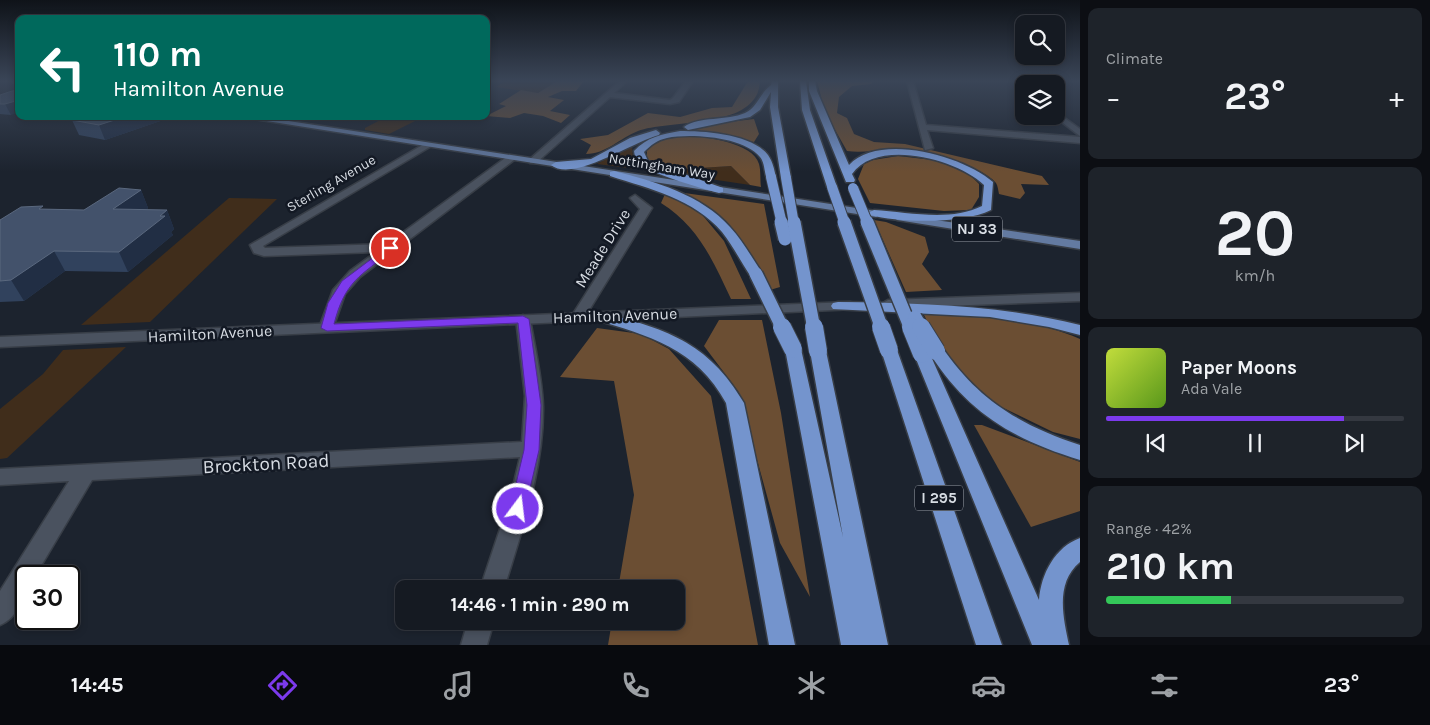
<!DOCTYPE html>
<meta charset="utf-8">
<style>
body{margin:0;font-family:Karla,sans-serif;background:#1e232a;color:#f1f3f6;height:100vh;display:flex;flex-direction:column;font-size:19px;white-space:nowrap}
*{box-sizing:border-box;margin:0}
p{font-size:16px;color:#9da1a5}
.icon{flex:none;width:28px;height:28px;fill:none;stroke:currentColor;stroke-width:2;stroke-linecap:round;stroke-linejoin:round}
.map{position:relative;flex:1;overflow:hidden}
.panel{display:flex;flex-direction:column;gap:8px;padding:8px;background:#0c0e13;width:350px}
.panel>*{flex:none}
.hud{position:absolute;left:15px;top:15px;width:475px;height:105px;border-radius:10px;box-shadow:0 2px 8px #0003,0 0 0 1px #343840;background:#00695c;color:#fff;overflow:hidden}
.tools{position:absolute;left:1015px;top:15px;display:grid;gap:10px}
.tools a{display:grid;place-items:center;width:50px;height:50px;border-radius:10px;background:#151a22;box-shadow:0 2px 8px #0003,0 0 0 1px #343840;font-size:25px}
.speed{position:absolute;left:15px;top:565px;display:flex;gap:10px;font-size:25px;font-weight:700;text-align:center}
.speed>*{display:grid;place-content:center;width:65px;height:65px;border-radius:50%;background:#151a22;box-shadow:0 2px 8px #0003,0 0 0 1px #343840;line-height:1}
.speed .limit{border:2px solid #111;border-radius:8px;background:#fff;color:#111}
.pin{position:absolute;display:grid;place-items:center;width:42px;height:42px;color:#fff;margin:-21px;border:2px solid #fff;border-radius:50%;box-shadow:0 1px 5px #0007}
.me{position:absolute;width:55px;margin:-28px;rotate:15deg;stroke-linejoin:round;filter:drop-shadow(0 0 4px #0008)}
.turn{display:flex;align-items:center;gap:18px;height:105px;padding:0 15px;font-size:22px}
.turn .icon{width:65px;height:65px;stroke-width:2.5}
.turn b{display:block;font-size:35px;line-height:42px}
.big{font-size:38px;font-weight:700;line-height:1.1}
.panel .tile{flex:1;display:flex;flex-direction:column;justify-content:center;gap:8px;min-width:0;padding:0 18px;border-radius:10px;background:#1e232a}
.panel .dial{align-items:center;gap:0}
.dial b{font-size:65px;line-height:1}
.song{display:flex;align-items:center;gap:15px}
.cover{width:60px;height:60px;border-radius:8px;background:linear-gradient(135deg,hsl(70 70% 55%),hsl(90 70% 35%))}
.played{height:5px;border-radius:2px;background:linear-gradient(90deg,#7c3aed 80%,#343840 80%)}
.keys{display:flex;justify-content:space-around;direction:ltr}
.heat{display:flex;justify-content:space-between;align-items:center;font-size:28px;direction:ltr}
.charge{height:8px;border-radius:4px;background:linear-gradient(90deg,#34c759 42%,#343840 0)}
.trip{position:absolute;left:395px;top:580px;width:290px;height:50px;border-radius:10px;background:#151a22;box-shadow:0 2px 8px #0003,0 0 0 1px #343840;font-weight:700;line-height:50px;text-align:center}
.menu{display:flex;height:80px;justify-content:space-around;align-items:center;background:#080a0e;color:#9da1a5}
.menu .icon{width:35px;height:35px}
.menu .current{color:#7c3aed}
.menu b{font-size:22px;color:#f1f3f6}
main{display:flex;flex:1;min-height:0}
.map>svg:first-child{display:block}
</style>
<main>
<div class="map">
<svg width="1080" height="645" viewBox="0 0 1080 645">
<rect width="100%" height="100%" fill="#1c232e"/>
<g fill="#402d1b">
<polygon points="506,81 557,81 538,93 496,87"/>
<polygon points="388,116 433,116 433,118 419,119 389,134 365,130 365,128"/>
<polygon points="632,143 633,160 652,171 597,164"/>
<polygon points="731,166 750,185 690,176 669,170"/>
<polygon points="229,198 277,199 150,322 81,325"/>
<polygon points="126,347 7,458 0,459 0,409 43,374 63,350"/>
</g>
<g fill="#6b4e33">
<polygon points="557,81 584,81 576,91 562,91 548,97 564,100 550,111 570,115 561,123 543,116 524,113 510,118 486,116 506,106 499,104 521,90 538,93"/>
<path d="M748,81H760C759,86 759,92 756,96C738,128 668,120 638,131C620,138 606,154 586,154L591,145L580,139L608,135L648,113L680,117L712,108L732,107Z"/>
<path d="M817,81L873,82L871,84L852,86L839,97L837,113L847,118L854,134L874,142L905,144L1042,176L1049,185L1021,184L1025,193L1020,199L999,194C998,190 998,186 996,183C980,163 914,151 890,150C875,150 862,153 847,151L825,112Z"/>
<polygon points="754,119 759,134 754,142 693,130 729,122"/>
<path d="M686,135C704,137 753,142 759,164C761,171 760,180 761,187L750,185L731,166L669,170L647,160V149L657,140Z"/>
<polygon points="898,156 933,160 963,168 979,184 979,197 971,210 944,211 870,203 858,179 864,164 873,160"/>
<polygon points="677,192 764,204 780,287 770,290 743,242 712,210"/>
<path d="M665,194L699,211L724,241L751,299H731C713,261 699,227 661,203Z"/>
<polygon points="874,220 886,222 925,237 929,252 922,264 942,290 906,292"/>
<path d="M922,311C974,317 1032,317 1080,339V439L1053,432L983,398L941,349Z"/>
<polygon points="719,320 762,320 781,413 810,597 780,543 738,391 704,346"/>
<polygon points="597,328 641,334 669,349 711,396 758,645 608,645 612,621 676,621 676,589 618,589 634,495 614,381 560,377"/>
<polygon points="974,425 982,425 1080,462 1080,511 1031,527"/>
</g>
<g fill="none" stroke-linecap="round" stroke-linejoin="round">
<defs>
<g id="minor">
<polygon points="620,81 627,81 614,93 670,100 673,98 686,81 693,81 679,102 670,104 610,97 536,163 530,163 530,159"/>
<polygon points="907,81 913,81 926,125 1080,137 1080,143 927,130 933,148 925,150"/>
<polygon points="1014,81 1021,81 1024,84 1024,89"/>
<polygon points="1056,112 1080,129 1080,136 1054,116 1056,116"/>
<polygon points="426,143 433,145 263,246 265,248 387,244 508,156 514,156 514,160 360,277 345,294 332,331 322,331 319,328 333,290 350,271 376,252 264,256 254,253 250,245"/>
<polygon points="635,195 652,208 583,320 573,320 571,317 640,209 630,198"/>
<path d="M523,315L530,319C535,348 542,377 543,406C544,469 522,529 504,589H480L510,499L520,457L92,480L35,576H26C26,594 18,618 0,625V591L69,481L0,485V469L522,442L525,396L516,319Z"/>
<polygon points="468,621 494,621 487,645 461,645"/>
</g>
<g id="secondary">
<polygon points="1080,293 1080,301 888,308 881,304 888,300"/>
<polygon points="850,302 855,303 857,306 855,309 0,347 0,337"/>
</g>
<g id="primary">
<polygon points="12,81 19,81 19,84 13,82"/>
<polygon points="235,116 256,116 876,211 882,214 876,217"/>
<polygon points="901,215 1080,241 1080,249 897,220 895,218"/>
</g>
<g id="motorway">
<path d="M772,81H778V107L791,178L786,181L781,178L770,107L771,92L760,110L750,117L688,130L684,127C699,116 727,121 745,113C757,108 760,93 771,85Z"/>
<polygon points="800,81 806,81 810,110 837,187 836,189 832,190 827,187 802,110"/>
<path d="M809,81H815L817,91L849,165C879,132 964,156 993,182L991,210C963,224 900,223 870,215L868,213L874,210C908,212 950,222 982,206L984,185C957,159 877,138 852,174L855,180L854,182H846L809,91Z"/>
<path d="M656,130L660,133L659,135C634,141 573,183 551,165L556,162L591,159L630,138Z"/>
<path d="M680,131C705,131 752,134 768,155C773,162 774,169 776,177L767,179C764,172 765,163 760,157C744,137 691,133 667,138C657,140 651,145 644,152L648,161L723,188V192L719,193C700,188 656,175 641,165C636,161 635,157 634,151C647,137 662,134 680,131Z"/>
<path d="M614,171C654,181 702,195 730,227C743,241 752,258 763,274L761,277H751C741,262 733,246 722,232C694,199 650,189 610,176V172Z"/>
<path d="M838,302C920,303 1000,305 1080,325V335L1049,327L990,317L833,309L831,306L833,303Z"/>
<path d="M598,312C664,328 708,341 744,403L795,645H769L726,403C696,348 649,336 593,319L591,316L593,313Z"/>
<polygon points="793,344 801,349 843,537 810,351 812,347 824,347 826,351 888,645 841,645 785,349"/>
<polygon points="889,345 897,350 1002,645 976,645 881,350"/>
<path d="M936,346L942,347C978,400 1020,425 1080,445V460C1014,440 968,413 930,354L1039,600C1041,574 1055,547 1080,538V562C1055,583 1063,617 1069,645H1032L914,354L916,350L928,351Z"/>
</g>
</defs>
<use href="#minor" stroke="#383e47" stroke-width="3"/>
<use href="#secondary" stroke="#383e47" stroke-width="3"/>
<use href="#primary" stroke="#383e47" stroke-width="3"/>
<use href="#motorway" stroke="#383e47" stroke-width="3"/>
<use href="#minor" fill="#4a525f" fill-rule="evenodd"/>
<use href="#secondary" fill="#4a525f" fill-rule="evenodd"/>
<use href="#primary" fill="#637aa1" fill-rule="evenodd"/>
<use href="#motorway" fill="#7494cd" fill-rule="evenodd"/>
<defs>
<g id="motorway-bridge-far2">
<polyline points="771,177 782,224"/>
<polyline points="786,178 794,224"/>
<polyline points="832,187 845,224"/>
<polyline points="853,188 868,224"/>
</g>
<g id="motorway-bridge-far1">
<polyline points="781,222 785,239"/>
<polyline points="794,222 814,329"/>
<polyline points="844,222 882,329"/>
<polyline points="867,222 911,329"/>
<polyline points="756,274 783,329"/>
<polyline points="915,317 922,329"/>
</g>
<g id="motorway-bridge">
<polyline points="782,327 793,349"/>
<polyline points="814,327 818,351"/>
<polyline points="881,327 889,350"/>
<polyline points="911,327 922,354"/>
<polyline points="921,327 936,351"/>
</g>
</defs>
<use href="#motorway-bridge-far2" stroke="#383e47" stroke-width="12" stroke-linecap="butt"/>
<use href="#motorway-bridge-far1" stroke="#383e47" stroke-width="16" stroke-linecap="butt"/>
<use href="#motorway-bridge" stroke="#383e47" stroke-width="20" stroke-linecap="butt"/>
<use href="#motorway-bridge-far2" stroke="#7494cd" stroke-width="10"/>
<use href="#motorway-bridge-far1" stroke="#7494cd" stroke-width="13"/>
<use href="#motorway-bridge" stroke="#7494cd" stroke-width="18"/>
</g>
<g fill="#31425d">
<polygon points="12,91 11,115 0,114 0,95"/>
<polygon points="172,117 105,140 79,135 72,120"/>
<polygon points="141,190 148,208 146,210 167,210 174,229 171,232 173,235 128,272 65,271 24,301 0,302 0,220 44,209 84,210"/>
</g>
<g fill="#212e44">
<polygon points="19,100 19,112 11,115 5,104"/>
<polygon points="127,116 172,116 172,117 105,140 99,125"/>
<polygon points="141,190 148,208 121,228 113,209"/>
<polygon points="167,210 174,229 171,232 173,235 128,272 119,252"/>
<polygon points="54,251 65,271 24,301 11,280"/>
</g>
<g fill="#43526b" stroke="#5a687e">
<polygon points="19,90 19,100 5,104 0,104 0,95 12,91"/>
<polygon points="85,116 127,116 99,125 72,120"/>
<polygon points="119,188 141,190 113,209 167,210 160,216 165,216 119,252 54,251 11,280 0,281 0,220 21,207 43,206 39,209 84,210"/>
</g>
<linearGradient id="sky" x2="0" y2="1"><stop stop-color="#0f1319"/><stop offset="0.47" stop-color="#3a4557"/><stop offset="1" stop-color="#3a4557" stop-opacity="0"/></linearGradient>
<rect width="1080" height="172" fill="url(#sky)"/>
<path fill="#7c3aed" stroke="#51269a" d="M390,245L393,246V250C360,276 345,281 334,324L523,316L529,319L541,405L539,450L524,514L518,516L512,514L510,509L524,450L527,405L518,323L327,331L321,328L328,303L342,281Z"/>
<g text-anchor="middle" stroke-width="5" stroke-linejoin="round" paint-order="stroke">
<g font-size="14" fill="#d7dce3" stroke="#131924">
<text transform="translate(662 166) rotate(9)" y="5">Nottingham Way</text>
<text transform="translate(331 183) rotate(-30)" y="5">Sterling Avenue</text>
</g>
<g fill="#131924" stroke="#9ca2aa" stroke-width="1">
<rect x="952" y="216.5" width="50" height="25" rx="4"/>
<rect x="915" y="485.5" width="48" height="25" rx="4"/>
</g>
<g font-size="15" font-weight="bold" fill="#d7dce3">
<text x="977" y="234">NJ 33</text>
<text x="939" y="503">I 295</text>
</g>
<g font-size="16" fill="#d7dce3" stroke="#131924">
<text transform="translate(602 248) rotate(-58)" y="6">Meade Drive</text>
<text transform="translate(615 315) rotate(-2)" y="6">Hamilton Avenue</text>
<text transform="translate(210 333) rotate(-3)" y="6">Hamilton Avenue</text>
</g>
<g font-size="19" fill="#d7dce3" stroke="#131924">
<text transform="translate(266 463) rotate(-3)" y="7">Brockton Road</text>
</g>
</g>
</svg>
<div class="tools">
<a><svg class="icon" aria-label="search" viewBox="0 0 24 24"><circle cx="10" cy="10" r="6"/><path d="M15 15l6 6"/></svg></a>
<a><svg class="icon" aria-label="layers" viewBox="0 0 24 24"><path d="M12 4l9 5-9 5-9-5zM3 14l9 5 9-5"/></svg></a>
</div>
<div class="speed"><div class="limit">30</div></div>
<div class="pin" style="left:390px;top:248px;background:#d93025"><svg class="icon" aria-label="arrive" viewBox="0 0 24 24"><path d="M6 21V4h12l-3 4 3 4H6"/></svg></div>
<svg class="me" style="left:518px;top:509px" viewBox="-20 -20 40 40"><circle r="17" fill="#7c3aed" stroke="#fff" stroke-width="3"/><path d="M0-11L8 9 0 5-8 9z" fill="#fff"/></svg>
<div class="trip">14:46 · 1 min · 290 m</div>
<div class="hud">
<div class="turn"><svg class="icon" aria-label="left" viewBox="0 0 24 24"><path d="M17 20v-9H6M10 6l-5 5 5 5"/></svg><div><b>110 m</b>Hamilton Avenue</div></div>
</div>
</div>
<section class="panel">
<div class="tile"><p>Climate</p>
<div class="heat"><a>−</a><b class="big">23°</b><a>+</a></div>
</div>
<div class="tile dial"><b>20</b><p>km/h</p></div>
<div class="tile">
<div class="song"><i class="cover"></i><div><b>Paper Moons</b><p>Ada Vale</p></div></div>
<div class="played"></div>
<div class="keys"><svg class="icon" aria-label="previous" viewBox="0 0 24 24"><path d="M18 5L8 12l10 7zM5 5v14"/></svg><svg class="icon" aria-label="pause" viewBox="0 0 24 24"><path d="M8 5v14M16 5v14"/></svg><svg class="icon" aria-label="next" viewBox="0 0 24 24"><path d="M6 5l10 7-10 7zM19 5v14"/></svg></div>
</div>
<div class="tile"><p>Range · 42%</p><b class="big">210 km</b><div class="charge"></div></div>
</section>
</main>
<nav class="menu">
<b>14:45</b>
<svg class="icon current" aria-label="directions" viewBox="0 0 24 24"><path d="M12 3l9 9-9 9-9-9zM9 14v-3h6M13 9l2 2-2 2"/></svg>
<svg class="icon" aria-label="music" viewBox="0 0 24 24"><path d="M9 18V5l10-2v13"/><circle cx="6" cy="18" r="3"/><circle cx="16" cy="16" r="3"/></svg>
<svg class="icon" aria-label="phone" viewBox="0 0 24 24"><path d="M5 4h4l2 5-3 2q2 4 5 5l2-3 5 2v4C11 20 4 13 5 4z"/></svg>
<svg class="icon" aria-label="climate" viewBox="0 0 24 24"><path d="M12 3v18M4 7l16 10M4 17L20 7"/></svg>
<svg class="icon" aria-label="car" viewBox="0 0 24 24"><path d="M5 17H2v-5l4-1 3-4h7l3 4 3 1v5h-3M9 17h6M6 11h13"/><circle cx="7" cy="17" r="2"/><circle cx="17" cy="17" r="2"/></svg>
<svg class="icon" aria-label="filters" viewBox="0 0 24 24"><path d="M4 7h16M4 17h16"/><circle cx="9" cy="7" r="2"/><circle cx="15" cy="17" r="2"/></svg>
<b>23°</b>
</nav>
